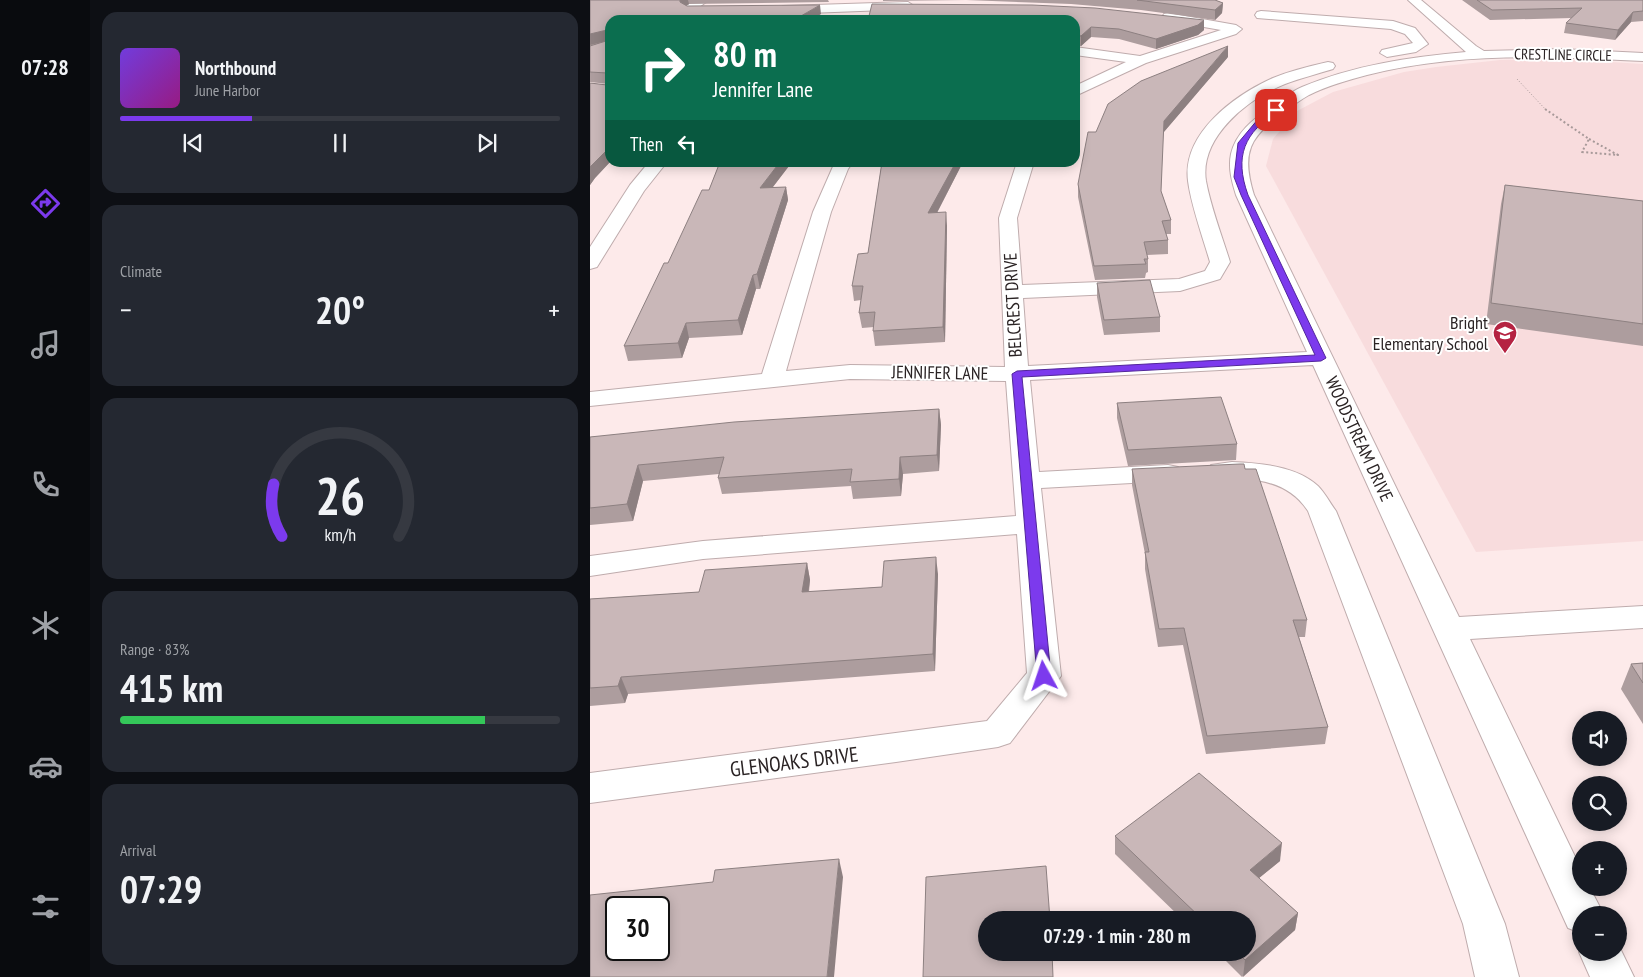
<!DOCTYPE html>
<meta charset="utf-8">
<style>
body{margin:0;font-family:"PT Sans Narrow",sans-serif;background:#242831;color:#f1f3f6;height:100vh;display:flex;flex-direction:column;font-size:19px;white-space:nowrap}
*{box-sizing:border-box;margin:0}
p{font-size:16px;color:#9ea1a6}
.icon{flex:none;width:28px;height:28px;fill:none;stroke:currentColor;stroke-width:2;stroke-linecap:round;stroke-linejoin:round}
.map{position:relative;flex:1;overflow:hidden}
.drawer{display:flex;flex-direction:column;gap:12px;padding:12px;background:#0d0f14;width:500px}
.drawer>*{flex:none}
.top-card{position:absolute;left:15px;top:15px;width:475px;height:152px;border-radius:15px;box-shadow:0 2px 12px #0003;background:#0b6e4f;color:#fff;overflow:hidden}
.fabs{position:absolute;left:982px;top:711px;display:grid;gap:10px}
.fabs a{display:grid;place-items:center;width:55px;height:55px;border-radius:50%;background:#171b24;box-shadow:0 2px 12px #0003;font-size:25px}
.speed{position:absolute;left:15px;top:896px;display:flex;gap:10px;font-size:25px;font-weight:700;text-align:center}
.speed>*{display:grid;place-content:center;width:65px;height:65px;border-radius:50%;background:#171b24;box-shadow:0 2px 12px #0003;line-height:1}
.speed .limit{border:2px solid #111;border-radius:8px;background:#fff;color:#111}
.pin{position:absolute;display:grid;place-items:center;width:42px;height:42px;color:#fff;margin:-21px;border-radius:10px;box-shadow:0 2px 8px #0006}
.me{position:absolute;width:55px;margin:-28px;rotate:355deg;stroke-linejoin:round;filter:drop-shadow(0 0 4px #0008)}
.turn{display:flex;align-items:center;gap:18px;height:105px;padding:0 25px;font-size:22px}
.turn .icon{width:65px;height:65px;stroke-width:2.5}
.turn b{display:block;font-size:35px;line-height:42px}
.then{display:flex;align-items:center;height:48px;padding:0 25px;background:#0003;gap:10px;font-size:19px}
.big{font-size:38px;font-weight:600;line-height:1.1}
.drawer .widget{flex:1;display:flex;flex-direction:column;justify-content:center;gap:8px;min-width:0;padding:0 18px;border-radius:15px;background:#242831}
.drawer .dial{align-items:center;gap:0}
.dial svg{height:130px;overflow:visible;fill:none;stroke:#363941;stroke-width:7;stroke-linecap:round;text-anchor:middle}
.dial text{fill:#f1f3f6;stroke:none}
.song{display:flex;align-items:center;gap:15px}
.cover{width:60px;height:60px;border-radius:8px;background:linear-gradient(135deg,hsl(260 70% 55%),hsl(310 70% 35%))}
.played{height:5px;border-radius:2px;background:linear-gradient(90deg,#7c3aed 30%,#363941 30%)}
.keys{display:flex;justify-content:space-around;direction:ltr}
.heat{display:flex;justify-content:space-between;align-items:center;font-size:28px;direction:ltr}
.charge{height:8px;border-radius:4px;background:linear-gradient(90deg,#34c759 83%,#363941 0)}
.trip{position:absolute;left:388px;top:911px;width:278px;height:50px;border-radius:25px;background:#171b24;box-shadow:0 2px 12px #0003;font-weight:600;line-height:50px;text-align:center}
main{display:flex;flex:1;min-height:0}
.menu{display:flex;flex-direction:column;width:90px;justify-content:space-around;align-items:center;background:#090b0e;color:#9ea1a6}
.menu .icon{width:35px;height:35px}
.menu .active{color:#7c3aed}
.menu b{font-size:22px;color:#f1f3f6}
.map>svg:first-child{display:block}
</style>
<main>
<nav class="menu">
<b>07:28</b>
<svg class="icon active" aria-label="directions" viewBox="0 0 24 24"><path d="M12 3l9 9-9 9-9-9zM9 14v-3h6M13 9l2 2-2 2"/></svg>
<svg class="icon" aria-label="music" viewBox="0 0 24 24"><path d="M9 18V5l10-2v13"/><circle cx="6" cy="18" r="3"/><circle cx="16" cy="16" r="3"/></svg>
<svg class="icon" aria-label="phone" viewBox="0 0 24 24"><path d="M5 4h4l2 5-3 2q2 4 5 5l2-3 5 2v4C11 20 4 13 5 4z"/></svg>
<svg class="icon" aria-label="climate" viewBox="0 0 24 24"><path d="M12 3v18M4 7l16 10M4 17L20 7"/></svg>
<svg class="icon" aria-label="car" viewBox="0 0 24 24"><path d="M5 17H2v-5l4-1 3-4h7l3 4 3 1v5h-3M9 17h6M6 11h13"/><circle cx="7" cy="17" r="2"/><circle cx="17" cy="17" r="2"/></svg>
<svg class="icon" aria-label="filters" viewBox="0 0 24 24"><path d="M4 7h16M4 17h16"/><circle cx="9" cy="7" r="2"/><circle cx="15" cy="17" r="2"/></svg>
</nav>
<section class="drawer">
<div class="widget">
<div class="song"><i class="cover"></i><div><b>Northbound</b><p>June Harbor</p></div></div>
<div class="played"></div>
<div class="keys"><svg class="icon" aria-label="previous" viewBox="0 0 24 24"><path d="M18 5L8 12l10 7zM5 5v14"/></svg><svg class="icon" aria-label="pause" viewBox="0 0 24 24"><path d="M8 5v14M16 5v14"/></svg><svg class="icon" aria-label="next" viewBox="0 0 24 24"><path d="M6 5l10 7-10 7zM19 5v14"/></svg></div>
</div>
<div class="widget"><p>Climate</p>
<div class="heat"><a>−</a><b class="big">20°</b><a>+</a></div>
</div>
<div class="widget dial"><svg viewBox="0 0 100 80">
<path d="M14 69A42 42 0 1 1 86 69"/>
<path d="M14 69A42 42 0 0 1 9 37" stroke="#7c3aed"/>
<text x="50" y="56" font-size="32" font-weight="700">26</text>
<text x="50" y="72" font-size="11">km/h</text>
</svg></div>
<div class="widget"><p>Range · 83%</p><b class="big">415 km</b><div class="charge"></div></div>
<div class="widget"><p>Arrival</p><b class="big">07:29</b></div>
</section>
<div class="map">
<svg width="1053" height="977" viewBox="0 0 1053 977">
<rect width="100%" height="100%" fill="#fdeaea"/>
<polygon fill="#f8dcdd" points="971,59 1053,64 1053,541 886,552 676,166 683,139 707,111 743,92 814,72 846,67 910,60"/>
<g fill="none" stroke-linecap="round" stroke-linejoin="round">
<defs>
<g id="minor">
<polygon points="105,0 119,0 91,20 76,20"/>
<path d="M818,0H831L886,46L894,51L971,49L1053,53V61C961,56 866,52 777,75C758,80 737,86 719,95C710,100 702,106 694,112C659,137 651,153 664,195L869,617L1053,606V628L880,639L991,869V888H1000L1014,915H991V933L978,928L723,365L440,380L449,472L578,465L588,467L592,473L588,479L578,481L451,488L471,676L420,743L408,747L306,762L0,803V773L397,721L437,673L427,534L113,559L0,576V556L113,541L426,516L416,381L260,379L0,406V392L172,374L223,212L245,162H263L258,169L241,212L196,371L260,365L415,367L409,218L427,162H444L427,218L432,285L589,279L615,271L620,262C613,238 601,205 598,181C592,133 645,95 683,78C700,71 720,66 738,62L743,63L745,66L743,69C727,74 711,78 695,84C659,98 609,137 616,181C621,208 632,236 640,262L630,279L590,291L433,298L438,366L717,352L646,195C642,182 638,168 641,154C646,133 663,119 680,108C690,101 700,92 712,87C764,65 820,57 876,52Z"/>
<polygon points="318,2 324,6 322,9 193,14 187,10 193,6"/>
<polygon points="671,11 803,21 825,28 838,44 826,52 797,57 790,53 792,50 823,43 815,34 801,29 667,18 665,15 667,12"/>
<polygon points="578,13 646,25 652,29 646,34 556,63 485,96 485,86 536,62 485,55 485,47 550,56 631,30 574,20 572,17 574,14"/>
<polygon points="59,162 77,162 54,191 7,267 0,269 0,247 40,185"/>
<path d="M642,462C669,463 707,466 728,486C735,493 740,503 746,511L915,924L929,977H885L873,924L718,511C703,488 680,480 653,479C642,478 632,479 621,477L618,471L621,465Z"/>
<polygon points="1029,946 1044,977 1000,977 989,952 991,947 991,952 1029,952"/>
</g>
</defs>
<use href="#minor" stroke="#bfacad" stroke-width="2"/>
<polyline stroke="#a79999" stroke-width="1" stroke-dasharray="1 2" stroke-linecap="butt" points="927,79 957,111"/>
<g stroke="#a79999" stroke-width="2" stroke-dasharray="2 2.5" stroke-linecap="butt">
<polyline points="955,109 999,139"/>
<polygon points="999,139 1028,155 992,152"/>
</g>
<use href="#minor" fill="#fff" fill-rule="evenodd"/>
</g>
<g fill="#ad9d9e">
<polygon points="0,0 238,0 239,2 99,4 96,6 231,14 20,20 20,162 5,178 0,185 0,83 17,85 18,84 0,82"/>
<polygon points="293,0 625,0 633,3 632,13 625,20 551,10 481,4 376,0 293,1"/>
<polygon points="872,0 1053,0 1053,21 1041,22 1025,40 974,33 976,23 982,18 900,20"/>
<polygon points="485,20 614,30 608,35 566,49 529,39 501,37 491,46 485,46"/>
<polygon points="638,57 573,133 571,191 581,220 581,234 576,234 578,240 578,254 557,255 558,259 558,272 556,273 555,278 505,280 488,197 488,184 506,132"/>
<polygon points="130,162 202,162 183,187 196,187 198,200 170,289 166,289 152,335 99,338 92,358 38,361 34,346 78,263 119,190"/>
<polygon points="292,162 373,162 347,213 357,226 355,342 285,346 283,331 284,327 272,328 269,313 271,300 264,301 262,286 278,253"/>
<polygon points="915,185 1053,201 1053,346 896,324 911,204"/>
<polygon points="507,283 570,317 570,332 514,335 507,297"/>
<polygon points="527,403 647,444 646,460 538,466 527,418"/>
<polygon points="349,409 351,425 349,471 313,474 311,496 263,499 261,486 132,494 128,478 129,474 53,481 43,521 0,525 0,437"/>
<polygon points="542,469 717,620 715,637 709,637 738,727 735,744 616,754 593,645 568,647 555,569 555,554 542,485"/>
<polygon points="217,563 220,580 219,592 292,587 348,574 345,671 38,694 35,703 0,706 0,599 109,592"/>
<polygon points="1053,663 1053,724 1031,689 1041,664"/>
<polygon points="525,836 690,861 669,878 708,913 705,930 652,977 627,952 656,952 656,920 593,920 525,854"/>
</g>
<g fill="#8d8081">
<polygon points="90,0 98,0 99,4 92,8 92,12"/>
<polygon points="633,3 632,13 625,20 625,10"/>
<polygon points="230,5 231,14 222,20 204,20"/>
<polygon points="1043,12 1041,22 1025,40 1028,30"/>
<polygon points="614,20 614,30 608,35 566,49 566,39"/>
<polygon points="501,27 501,37 491,46 491,36"/>
<polygon points="17,30 20,40 0,45 0,34"/>
<polygon points="638,46 638,57 573,133 574,121"/>
<polygon points="20,147 20,162 5,178 0,185 0,167"/>
<polygon points="190,162 202,162 172,201 170,188"/>
<polygon points="366,162 373,162 340,226 338,213"/>
<polygon points="196,187 198,200 170,289 167,274"/>
<polygon points="356,212 357,226 355,342 353,327"/>
<polygon points="163,275 166,289 152,335 148,320"/>
<polygon points="96,323 99,338 92,358 88,343"/>
<polygon points="349,409 351,425 349,471 347,455"/>
<polygon points="310,457 313,474 311,496 309,479"/>
<polygon points="48,465 53,481 43,521 37,504"/>
<polygon points="346,557 348,574 345,671 343,654"/>
<polygon points="217,563 220,580 216,609 212,592"/>
<polygon points="31,677 38,694 35,703 28,686"/>
<polygon points="692,843 690,861 658,887 660,870"/>
<polygon points="249,859 253,877 244,977 237,977"/>
<polygon points="708,913 705,930 653,977 655,960"/>
</g>
<g fill="#c9b7b8" stroke="#8d8081" fill-rule="evenodd">
<polygon points="0,0 90,0 90,2 97,6 230,5 204,20 20,20 20,147 0,167 0,83 17,85 19,83 19,75 17,73 0,72 0,46 19,40 19,32 17,30 0,34"/>
<polygon points="547,0 625,0 633,3 625,10"/>
<polygon points="887,0 1053,0 1053,11 1043,12 1028,30 976,23 992,8 902,10"/>
<polygon points="282,4 442,5 505,8 614,20 608,25 566,39 529,29 501,27 491,36 485,35 485,20 278,20"/>
<polygon points="638,46 574,121 571,191 581,220 572,221 578,240 554,242 558,259 554,259 556,264 504,266 488,184 498,132 506,132 518,104 551,81"/>
<polygon points="130,162 190,162 170,188 196,187 167,274 163,275 148,320 96,323 88,343 34,346 74,263 78,263 112,190 119,190"/>
<polygon points="292,162 366,162 338,213 356,212 353,327 283,331 285,312 269,313 273,286 262,286 268,254 278,253"/>
<polygon points="915,185 1053,201 1053,324 901,303"/>
<polygon points="560,280 570,317 514,320 507,283"/>
<polygon points="631,397 647,444 538,450 527,403"/>
<polygon points="349,409 347,455 310,457 309,479 260,482 262,469 128,478 134,457 48,465 37,504 0,508 0,437 144,422"/>
<polygon points="650,464 654,464 655,469 666,469 717,620 703,620 738,727 617,736 594,628 569,629 555,552 559,552 542,469"/>
<polygon points="346,557 343,654 31,677 28,686 0,688 0,599 109,592 115,570 217,563 212,592 292,587 294,561"/>
<polygon points="1053,663 1053,683 1041,664"/>
<polygon points="609,773 692,843 660,870 708,913 655,960 647,952 656,952 656,920 613,920 525,836"/>
<path d="M249,859L237,977H0V895L123,882L125,870ZM26,908H69V950H26Z"/>
<polygon points="456,866 460,920 396,920 396,952 462,952 463,977 333,977 336,877"/>
</g>
<path fill="#7c3aed" stroke="#51269a" d="M686,108L688,109V111C654,133 644,156 658,195L736,358L731,361L432,377L461,676L459,680H449L447,676L422,374L427,371L725,355L651,195L644,177L648,143L669,118Z"/>
<defs>
<symbol id="school-pin" viewBox="-11 -11 22 30"><path d="M0 17L-7.5 6A9.5 9.5 0 1 1 7.5 6Z" fill="#b52342" stroke="#fff"/><path d="M0-5L7-2L0 1L-7-2ZM-4 1L0 2.5L4 1V4Q0 6-4 4Z" fill="#fff"/></symbol>
</defs>
<g fill-rule="evenodd">
<use href="#school-pin" x="901" y="319" width="28" height="38"/>
</g>
<g text-anchor="middle" stroke-width="4" stroke-linejoin="round" paint-order="stroke">
<g font-size="15" fill="#2a2324" stroke="#fff">
<text transform="translate(973 55) rotate(1)" y="5">CRESTLINE CIRCLE</text>
</g>
<g font-size="18" fill="#2a2324" stroke="#fff">
<text transform="translate(423 305) rotate(-93)" y="6">BELCREST DRIVE</text>
<text transform="translate(350 373) rotate(1)" y="6">JENNIFER LANE</text>
<text transform="translate(769 439) rotate(65)" y="6">WOODSTREAM DRIVE</text>
</g>
<g font-size="18" fill="#2a2324" stroke="#fff" text-anchor="end">
<text x="898" y="329">Bright<tspan x="898" dy="21">Elementary School</tspan></text>
</g>
<g font-size="21" fill="#2a2324" stroke="#fff">
<text transform="translate(204 762) rotate(-7)" y="7">GLENOAKS DRIVE</text>
</g>
</g>
</svg>
<div class="fabs">
<a><svg class="icon" aria-label="sound" viewBox="0 0 24 24"><path d="M4 9h4l5-4v14l-5-4H4zM17 9q2 3 0 6"/></svg></a>
<a><svg class="icon" aria-label="search" viewBox="0 0 24 24"><circle cx="10" cy="10" r="6"/><path d="M15 15l6 6"/></svg></a>
<a>+</a>
<a>−</a>
</div>
<div class="speed"><div class="limit">30</div></div>
<div class="pin" style="left:686px;top:110px;background:#d93025"><svg class="icon" aria-label="arrive" viewBox="0 0 24 24"><path d="M6 21V4h12l-3 4 3 4H6"/></svg></div>
<svg class="me" style="left:454px;top:676px" viewBox="-20 -20 40 40"><path d="M0-17L14 15 0 8-14 15z" fill="#7c3aed" stroke="#fff" stroke-width="4"/></svg>
<div class="trip">07:29 · 1 min · 280 m</div>
<div class="top-card">
<div class="turn"><svg class="icon" aria-label="right" viewBox="0 0 24 24"><path d="M7 20v-9h11M14 6l5 5-5 5"/></svg><div><b>80 m</b>Jennifer Lane</div></div>
<div class="then">Then<svg class="icon" aria-label="left" viewBox="0 0 24 24"><path d="M17 20v-9H6M10 6l-5 5 5 5"/></svg></div>
</div>
</div>
</main>
